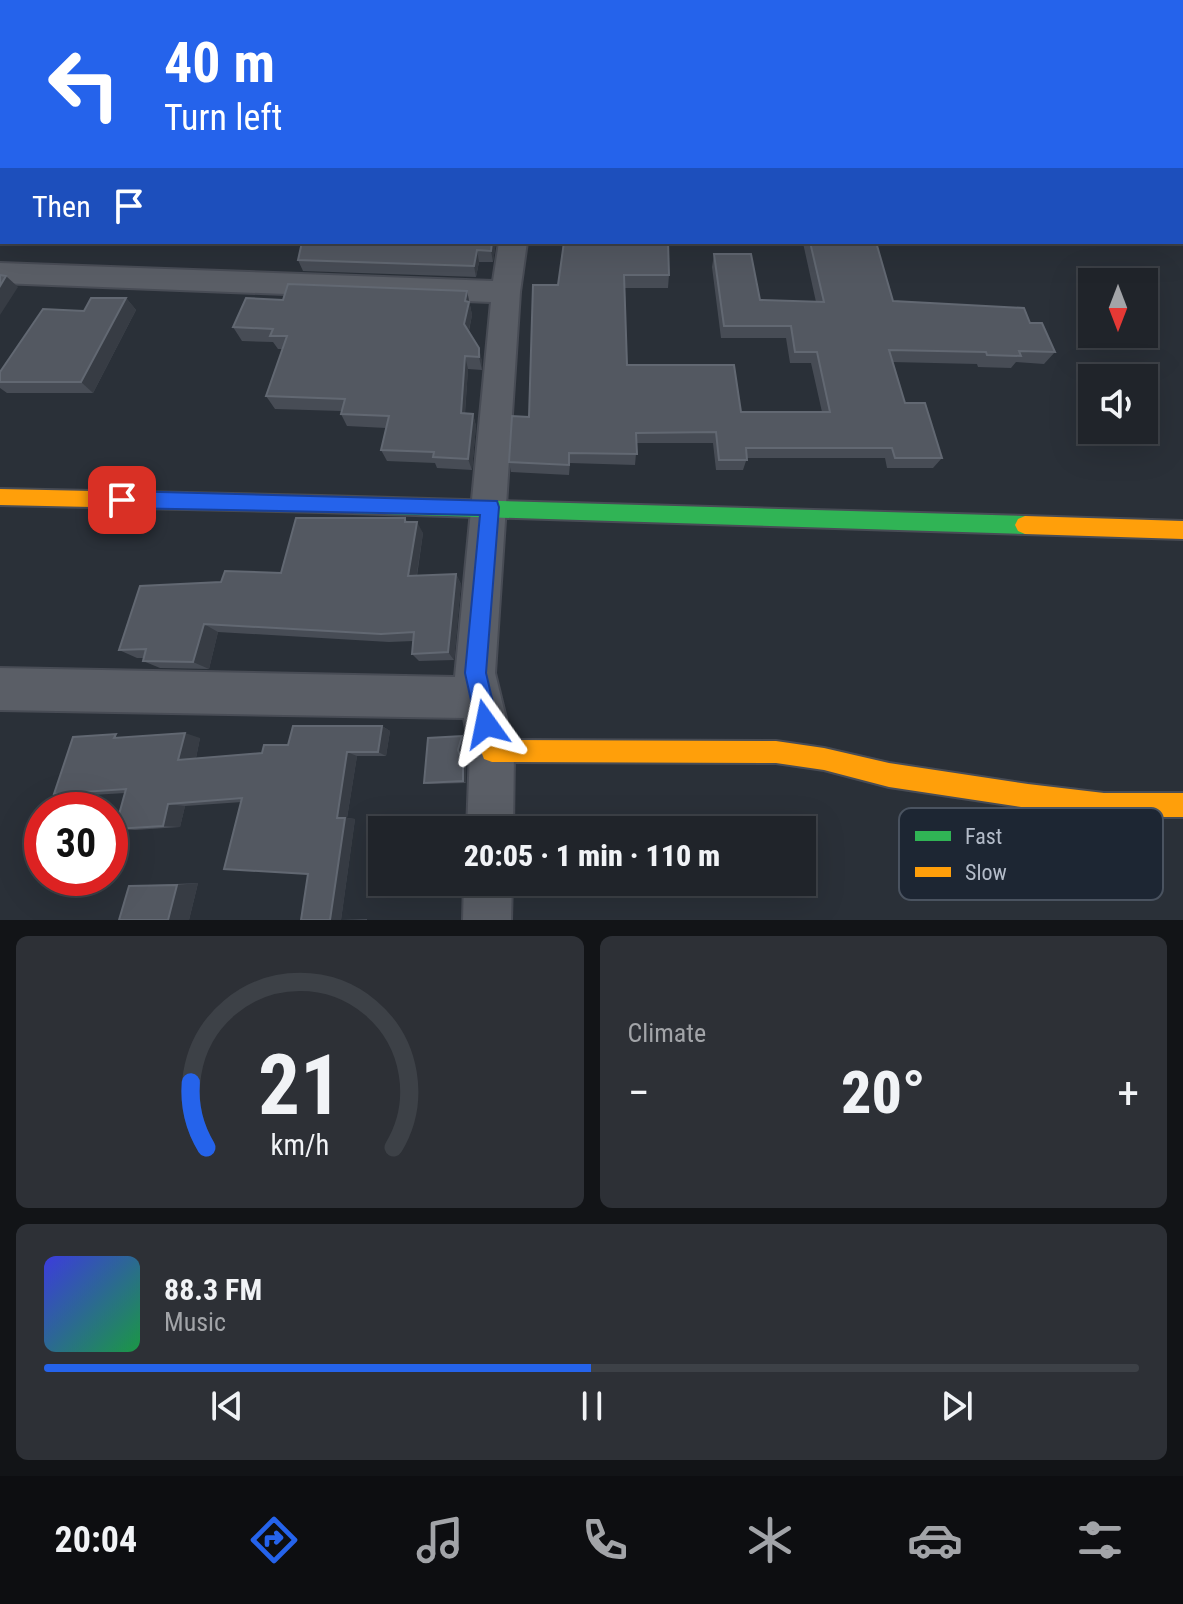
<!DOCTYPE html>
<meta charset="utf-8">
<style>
body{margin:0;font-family:"Roboto Condensed",sans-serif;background:#2d3036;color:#f1f3f6;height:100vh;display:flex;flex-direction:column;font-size:30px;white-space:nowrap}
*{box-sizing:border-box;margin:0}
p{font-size:26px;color:#a2a4a8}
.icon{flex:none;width:44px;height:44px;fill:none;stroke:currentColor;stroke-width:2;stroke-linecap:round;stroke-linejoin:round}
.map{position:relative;height:920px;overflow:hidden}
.drawer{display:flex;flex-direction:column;gap:16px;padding:16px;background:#121417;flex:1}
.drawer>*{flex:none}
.hud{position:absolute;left:0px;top:0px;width:1184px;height:244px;box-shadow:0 8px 32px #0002,0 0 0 2px #3d4147;background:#2563eb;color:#fff;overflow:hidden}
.needle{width:52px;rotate:180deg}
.controls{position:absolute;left:1078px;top:268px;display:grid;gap:16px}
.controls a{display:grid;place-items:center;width:80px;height:80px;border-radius:0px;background:#20242a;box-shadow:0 8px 32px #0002,0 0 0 2px #3d4147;font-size:40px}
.speed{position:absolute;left:24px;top:792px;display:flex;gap:16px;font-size:40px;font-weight:700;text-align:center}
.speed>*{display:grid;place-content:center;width:104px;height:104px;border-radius:50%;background:#20242a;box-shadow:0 8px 32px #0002,0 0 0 2px #3d4147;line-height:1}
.speed .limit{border:12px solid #d22;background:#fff;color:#111}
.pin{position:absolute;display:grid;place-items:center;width:68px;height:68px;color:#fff;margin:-34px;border-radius:16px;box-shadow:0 4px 12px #0006}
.me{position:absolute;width:88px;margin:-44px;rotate:348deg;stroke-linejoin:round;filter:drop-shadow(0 0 6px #0008)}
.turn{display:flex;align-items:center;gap:28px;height:168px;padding:0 32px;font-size:36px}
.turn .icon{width:104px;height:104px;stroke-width:2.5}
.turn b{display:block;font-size:56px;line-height:68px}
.then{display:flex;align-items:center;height:76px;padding:0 32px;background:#0003;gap:16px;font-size:30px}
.big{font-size:60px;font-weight:800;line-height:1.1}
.drawer .card{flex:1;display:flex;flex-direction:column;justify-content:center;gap:12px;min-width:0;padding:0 28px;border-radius:12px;background:#2d3036}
.drawer .dial{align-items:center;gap:0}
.dial svg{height:208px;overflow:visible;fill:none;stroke:#3d4147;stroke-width:7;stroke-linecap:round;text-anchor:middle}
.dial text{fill:#f1f3f6;stroke:none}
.song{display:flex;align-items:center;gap:24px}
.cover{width:96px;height:96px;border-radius:12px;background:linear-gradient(135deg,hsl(240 70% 55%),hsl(140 70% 35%))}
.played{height:8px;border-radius:4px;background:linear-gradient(90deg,#2563eb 50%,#3d4147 50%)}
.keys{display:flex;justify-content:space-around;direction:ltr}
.heat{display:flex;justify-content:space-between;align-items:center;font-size:44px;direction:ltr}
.drawer .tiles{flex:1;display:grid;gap:16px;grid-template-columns:1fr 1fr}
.card:last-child{grid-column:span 2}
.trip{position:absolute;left:368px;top:816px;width:448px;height:80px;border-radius:0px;background:#20242a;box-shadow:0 8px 32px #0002,0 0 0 2px #3d4147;font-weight:800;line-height:80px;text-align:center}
.menu{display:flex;height:128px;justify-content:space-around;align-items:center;background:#0d0e11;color:#a2a4a8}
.menu .icon{width:56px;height:56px}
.menu .on{color:#2563eb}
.menu b{font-size:36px;color:#f1f3f6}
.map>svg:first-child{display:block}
</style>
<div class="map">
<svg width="1183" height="920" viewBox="0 0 1183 920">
<rect width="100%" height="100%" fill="#2a3038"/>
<polygon fill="#273a3e" points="879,0 1183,0 1183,33 1182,2"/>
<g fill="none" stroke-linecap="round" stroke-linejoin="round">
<defs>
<polygon id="lane" points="807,0 817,0 818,2 808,2"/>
<g id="street">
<polygon points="117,0 137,0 116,2"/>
<polygon points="416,0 445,0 447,2 418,2"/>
<polygon points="647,0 674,0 676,2 649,2"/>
<rect x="0" y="118" width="2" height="14"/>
<polygon points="499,242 527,242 520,292 495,673 514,751 513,830 467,830 470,751 464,718 0,710 0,668 455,677 491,302 0,283 0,263 493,281"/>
<polygon points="464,882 512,882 511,920 463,920"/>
</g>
<g id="fast">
<polygon points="546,0 565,0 566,2 547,2"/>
<rect x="1182" y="77" width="1" height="8"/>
<rect x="1182" y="139" width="1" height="8"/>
<polygon points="321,496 1025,516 1032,519 1035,525 1032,531 1025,534 321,512 314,510 312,504 314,498"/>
</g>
<g id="slow">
<polygon points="594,0 613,0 614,2 595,2"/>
<polygon points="0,489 321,496 328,498 330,504 328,510 321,512 0,505"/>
<polygon points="1025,516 1183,521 1183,539 1025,534 1018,531 1015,525 1018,519"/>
<polygon points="492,740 776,741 824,748 889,763 1028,784 1104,793 1183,793 1183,817 1104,817 1028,808 889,787 824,770 776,763 492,762 484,759 481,751 484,743"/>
</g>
</defs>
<use href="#lane" stroke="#484c55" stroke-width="4"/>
<use href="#street" stroke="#484c55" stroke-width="4"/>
<use href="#fast" stroke="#484c55" stroke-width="4"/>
<use href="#slow" stroke="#484c55" stroke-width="4"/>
<use href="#lane" fill="#5a5e66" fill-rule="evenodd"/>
<use href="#street" fill="#5a5e66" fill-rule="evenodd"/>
<use href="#fast" fill="#30b455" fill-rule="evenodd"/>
<use href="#slow" fill="#ff9f0a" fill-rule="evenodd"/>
</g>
<g fill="#474c55">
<rect x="0" y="145" width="2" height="39"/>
<polygon points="218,242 289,242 220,245"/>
<polygon points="496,242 493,262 479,262 476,277 303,271 298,260"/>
<polygon points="536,242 668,242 669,275 668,288 625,288 627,365 741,412 822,412 811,363 790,363 786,338 721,338 712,267 714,254 760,300 816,302 803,243 774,242 876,242 893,301 1030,323 1055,352 1044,364 1016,362 1011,368 978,367 977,364 892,362 905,403 942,458 933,468 887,468 885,458 747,458 743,470 716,470 713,443 637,443 635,465 570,463 569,475 511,472 509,462 529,417 558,285 563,245 537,245"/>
<polygon points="467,291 472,315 469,331 482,361 482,370 468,369 465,414 473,414 476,426 472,470 437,468 435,463 387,461 381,450 386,428 347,426 341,414 341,411 275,409 266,396 283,349 278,349 273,342 242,341 233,327 283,300"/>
<polygon points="126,298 136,310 93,393 7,393 0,388 0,372 84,311"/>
<polygon points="405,518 407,522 423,533 417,576 456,574 461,584 454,660 419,661 412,654 413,641 389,642 218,632 209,669 160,668 143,661 144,658 137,658 119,650 221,582 281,573"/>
<polygon points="382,726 390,731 386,756 357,756 347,818 355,819 341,920 367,919 367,920 301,920 308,874 242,802 185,806 180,827 135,830 115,829 125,793 76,796 54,794 128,737 200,738 196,758 262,753 288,745"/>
<polygon points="465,739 461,752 466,765 466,783 428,784 424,783"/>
<polygon points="198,883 189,920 119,920 129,886"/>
</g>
<g fill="#373c44">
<polygon points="103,0 115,0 114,2 102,2"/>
<polygon points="2,86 2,110 0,113 0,88"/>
<polygon points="492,242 496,242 493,262 491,251"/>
<polygon points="477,250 479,262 476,277 474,266"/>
<polygon points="6,276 18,287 0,315 0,286"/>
<polygon points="467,291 472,315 467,338 464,324 465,301"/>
<polygon points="126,298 136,310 93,393 81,382"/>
<polygon points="479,348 482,361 482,370 479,357"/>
<polygon points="465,356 468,369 464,425 461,413"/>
<polygon points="473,414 476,426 472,470 468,459"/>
<polygon points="417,522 423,533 415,586 408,576"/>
<polygon points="456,574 461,584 454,660 448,652"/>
<polygon points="204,624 218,632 209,669 193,662"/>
<polygon points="382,726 390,731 386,756 378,752"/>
<polygon points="185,733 200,738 195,763 178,760"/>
<polygon points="462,736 465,739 461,752 466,765 466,783 463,781 458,750"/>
<polygon points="347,752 357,756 347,818 355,819 341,920 330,920 337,818"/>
<polygon points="168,804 185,806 180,827 163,826"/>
<polygon points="198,883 189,920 168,920 177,885"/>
</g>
<g fill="#535861" stroke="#626872" stroke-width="2">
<polygon points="0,0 103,0 102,2 2,2 2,86 0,88"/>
<polygon points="152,0 284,0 283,2 150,2"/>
<rect x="0" y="145" width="2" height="28"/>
<polygon points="302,242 492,242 491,251 477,250 474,266 298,260"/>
<polygon points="564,242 668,242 669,275 624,275 627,365 734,365 741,412 830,412 817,352 795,352 791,326 724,326 714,254 751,254 760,300 824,302 810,242 876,242 893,301 1024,308 1030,323 1042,323 1055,352 1019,351 1021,356 987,355 986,352 889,350 905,403 925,403 942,458 895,458 892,448 746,448 747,460 719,460 716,432 636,433 637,454 569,453 569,465 509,462 512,416 529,417 533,285 558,285"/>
<polygon points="0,275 6,276 0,286"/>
<polygon points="288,284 467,291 465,301 469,302 464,324 479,348 479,357 465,356 461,413 473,414 468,459 433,457 434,452 381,450 389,416 341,414 345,399 266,396 287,336 270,336 273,329 233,327 246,298 283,300"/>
<polygon points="91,298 126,298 81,382 0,382 0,372 43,309 84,311"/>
<polygon points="296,518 405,518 405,522 417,522 408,576 456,574 448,652 412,654 414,632 381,634 204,624 193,662 143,661 146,649 119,650 140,586 221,582 225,571 281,573"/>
<polygon points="293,726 382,726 378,752 347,752 337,818 345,818 330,920 301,920 308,874 224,869 242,798 168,804 163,826 115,829 126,789 54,794 73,737 116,734 114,738 185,733 178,760 262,753 264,745 288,745"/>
<polygon points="462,736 458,750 463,763 463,781 424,783 428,738"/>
<polygon points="177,885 168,920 119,920 129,886"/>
</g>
<polygon fill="#2563eb" stroke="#184099" stroke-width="2" points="122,491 497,501 499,507 486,673 498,724 494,732 486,736 478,732 465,673 480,515 122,508 116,506 113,500 116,494"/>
<rect x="899" y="808" width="264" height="92" rx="12" fill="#1d2633" stroke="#4a5360" stroke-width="2"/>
<rect x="915" y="831" width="36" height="10" fill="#30b455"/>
<rect x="915" y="867" width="36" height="10" fill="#ff9f0a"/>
<g font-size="22" fill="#b4bcc9">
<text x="965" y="844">Fast</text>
<text x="965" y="880">Slow</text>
</g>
</svg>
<div class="controls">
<a><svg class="needle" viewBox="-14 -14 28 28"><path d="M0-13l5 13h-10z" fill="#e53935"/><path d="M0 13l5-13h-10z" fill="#a2a4a8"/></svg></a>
<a><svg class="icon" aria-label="sound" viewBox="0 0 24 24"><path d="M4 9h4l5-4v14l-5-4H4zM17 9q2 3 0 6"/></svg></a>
</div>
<div class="speed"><div class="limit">30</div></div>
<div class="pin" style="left:122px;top:500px;background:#d93025"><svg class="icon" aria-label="arrive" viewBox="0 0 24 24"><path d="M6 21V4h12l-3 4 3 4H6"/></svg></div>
<svg class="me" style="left:486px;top:724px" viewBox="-20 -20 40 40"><path d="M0-17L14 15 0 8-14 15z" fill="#2563eb" stroke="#fff" stroke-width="4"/></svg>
<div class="trip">20:05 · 1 min · 110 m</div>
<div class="hud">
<div class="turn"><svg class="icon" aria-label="left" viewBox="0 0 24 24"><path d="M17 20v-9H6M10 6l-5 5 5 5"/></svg><div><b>40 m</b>Turn left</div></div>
<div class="then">Then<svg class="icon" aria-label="arrive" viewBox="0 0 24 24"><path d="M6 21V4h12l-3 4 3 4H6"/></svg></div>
</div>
</div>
<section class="drawer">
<div class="tiles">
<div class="card dial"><svg viewBox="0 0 100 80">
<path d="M14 69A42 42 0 1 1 86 69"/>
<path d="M14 69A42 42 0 0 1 8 44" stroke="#2563eb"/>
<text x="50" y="56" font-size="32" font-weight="700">21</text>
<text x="50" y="72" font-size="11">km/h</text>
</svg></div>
<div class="card"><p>Climate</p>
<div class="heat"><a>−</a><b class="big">20°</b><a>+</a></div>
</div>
<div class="card">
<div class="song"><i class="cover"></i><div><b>88.3 FM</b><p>Music</p></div></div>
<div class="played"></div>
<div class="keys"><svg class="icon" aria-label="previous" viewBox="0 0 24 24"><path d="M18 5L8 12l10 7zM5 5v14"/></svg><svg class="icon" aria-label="pause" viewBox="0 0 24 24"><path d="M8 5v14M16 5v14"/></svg><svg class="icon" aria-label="next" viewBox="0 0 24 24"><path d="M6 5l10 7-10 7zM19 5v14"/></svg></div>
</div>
</div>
</section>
<nav class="menu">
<b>20:04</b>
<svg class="icon on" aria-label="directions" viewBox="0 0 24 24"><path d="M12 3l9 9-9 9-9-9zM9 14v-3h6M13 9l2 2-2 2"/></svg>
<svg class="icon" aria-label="music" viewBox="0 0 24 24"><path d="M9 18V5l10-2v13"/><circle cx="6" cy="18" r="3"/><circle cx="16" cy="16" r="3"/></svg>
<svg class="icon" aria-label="phone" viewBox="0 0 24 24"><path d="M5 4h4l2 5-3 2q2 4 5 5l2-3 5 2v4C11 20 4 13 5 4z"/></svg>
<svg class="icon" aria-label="climate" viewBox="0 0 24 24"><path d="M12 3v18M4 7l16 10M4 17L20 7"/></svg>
<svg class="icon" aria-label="car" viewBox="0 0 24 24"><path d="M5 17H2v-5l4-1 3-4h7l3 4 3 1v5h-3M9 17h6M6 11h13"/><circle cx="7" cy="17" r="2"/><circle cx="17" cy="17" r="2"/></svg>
<svg class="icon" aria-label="filters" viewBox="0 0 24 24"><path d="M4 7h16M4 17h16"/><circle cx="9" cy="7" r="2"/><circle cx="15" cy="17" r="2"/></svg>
</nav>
